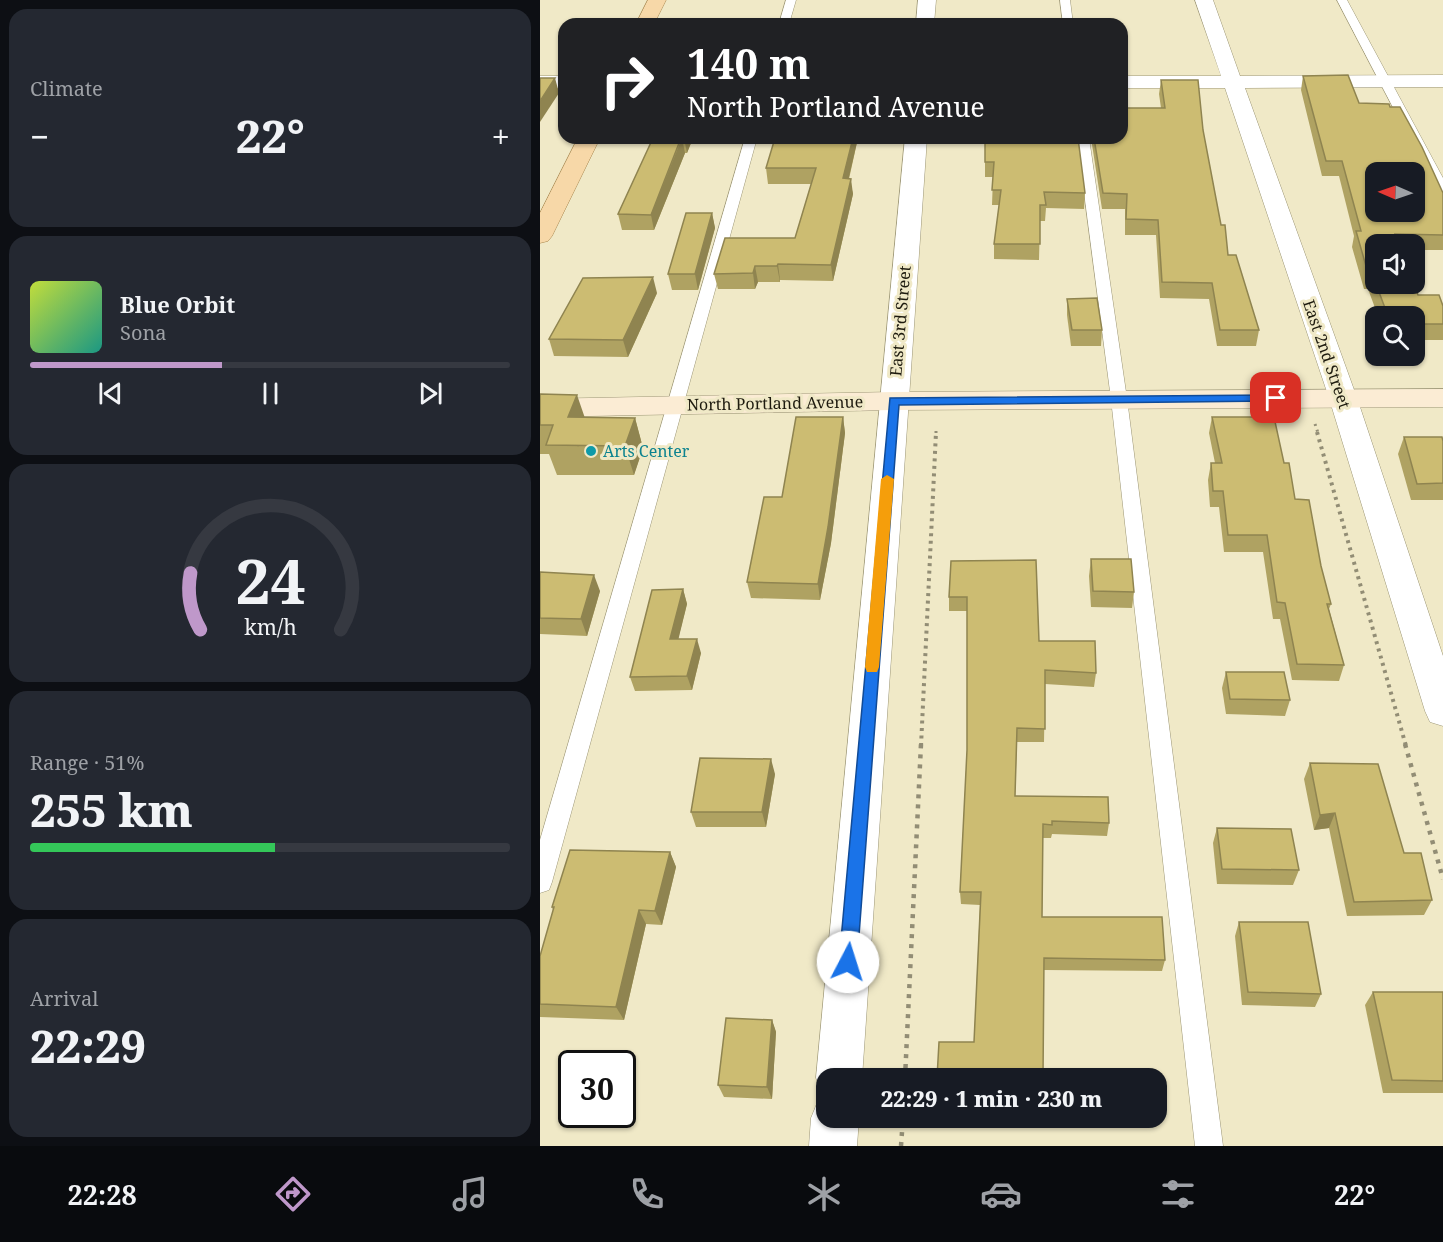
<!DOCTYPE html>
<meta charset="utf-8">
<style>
body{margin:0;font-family:"Noto Serif",serif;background:#242831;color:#f1f3f6;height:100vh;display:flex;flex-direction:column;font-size:22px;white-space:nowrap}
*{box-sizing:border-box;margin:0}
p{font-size:20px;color:#9ea1a6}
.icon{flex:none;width:33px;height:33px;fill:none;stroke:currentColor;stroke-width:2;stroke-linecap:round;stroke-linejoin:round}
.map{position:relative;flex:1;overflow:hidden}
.details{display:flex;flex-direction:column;gap:9px;padding:9px;background:#0d0f14;width:540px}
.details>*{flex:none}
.guide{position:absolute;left:18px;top:18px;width:570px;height:126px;border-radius:18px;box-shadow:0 2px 4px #0004;background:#202124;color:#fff;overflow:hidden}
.needle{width:39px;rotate:272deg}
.tools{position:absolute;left:825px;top:162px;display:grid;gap:12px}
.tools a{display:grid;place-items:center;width:60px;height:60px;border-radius:12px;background:#171b24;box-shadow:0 2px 4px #0004;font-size:30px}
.speed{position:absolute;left:18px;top:1050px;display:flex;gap:12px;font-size:30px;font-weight:700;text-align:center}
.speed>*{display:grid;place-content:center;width:78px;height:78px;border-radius:50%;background:#171b24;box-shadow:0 2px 4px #0004;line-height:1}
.speed .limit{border:3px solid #111;border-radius:9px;background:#fff;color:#111}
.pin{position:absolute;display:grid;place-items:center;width:51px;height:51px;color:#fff;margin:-26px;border-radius:12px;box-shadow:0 3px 9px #0006}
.me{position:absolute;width:66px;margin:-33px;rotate:5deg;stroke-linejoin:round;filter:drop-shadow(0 0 4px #0008)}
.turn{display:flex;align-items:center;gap:21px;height:126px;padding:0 30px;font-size:27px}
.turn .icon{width:78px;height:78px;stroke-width:2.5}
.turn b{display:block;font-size:42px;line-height:51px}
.big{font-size:45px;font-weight:800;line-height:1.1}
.details .widget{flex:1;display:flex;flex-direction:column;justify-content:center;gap:9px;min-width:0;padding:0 21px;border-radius:18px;background:#242831}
.details .dial{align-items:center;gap:0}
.dial svg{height:156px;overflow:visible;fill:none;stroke:#363941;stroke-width:7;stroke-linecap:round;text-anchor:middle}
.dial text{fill:#f1f3f6;stroke:none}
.song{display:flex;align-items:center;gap:18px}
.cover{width:72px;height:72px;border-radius:9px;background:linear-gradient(135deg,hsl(70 70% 55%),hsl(170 70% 35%))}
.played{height:6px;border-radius:3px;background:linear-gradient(90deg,#bf98ca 40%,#363941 40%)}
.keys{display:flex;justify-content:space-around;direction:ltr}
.heat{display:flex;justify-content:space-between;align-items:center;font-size:33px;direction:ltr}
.charge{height:9px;border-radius:4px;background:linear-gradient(90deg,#34c759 51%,#363941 0)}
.trip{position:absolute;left:276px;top:1068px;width:351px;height:60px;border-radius:18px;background:#171b24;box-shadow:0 2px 4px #0004;font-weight:800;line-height:60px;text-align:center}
.dock{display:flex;height:96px;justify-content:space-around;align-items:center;background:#090b0e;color:#9ea1a6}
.dock .icon{width:42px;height:42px}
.dock .active{color:#bf98ca}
.dock b{font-size:27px;color:#f1f3f6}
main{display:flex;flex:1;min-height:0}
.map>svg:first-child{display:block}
</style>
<main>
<section class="details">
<div class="widget"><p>Climate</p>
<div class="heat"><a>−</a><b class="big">22°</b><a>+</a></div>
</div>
<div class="widget">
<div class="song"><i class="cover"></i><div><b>Blue Orbit</b><p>Sona</p></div></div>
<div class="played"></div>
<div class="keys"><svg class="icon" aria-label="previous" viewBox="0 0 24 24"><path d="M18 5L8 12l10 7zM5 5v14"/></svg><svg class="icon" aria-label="pause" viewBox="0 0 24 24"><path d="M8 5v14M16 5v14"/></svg><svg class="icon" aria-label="next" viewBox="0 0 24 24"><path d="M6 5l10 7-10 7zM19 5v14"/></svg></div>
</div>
<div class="widget dial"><svg viewBox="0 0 100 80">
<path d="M14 69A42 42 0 1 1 86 69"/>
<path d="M14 69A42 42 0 0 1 9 40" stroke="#bf98ca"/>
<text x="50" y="56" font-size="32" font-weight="700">24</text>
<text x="50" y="72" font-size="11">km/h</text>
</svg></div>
<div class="widget"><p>Range · 51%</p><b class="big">255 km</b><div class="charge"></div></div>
<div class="widget"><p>Arrival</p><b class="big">22:29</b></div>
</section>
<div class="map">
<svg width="903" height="1146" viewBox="0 0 903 1146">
<rect width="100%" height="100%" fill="#f0e9c7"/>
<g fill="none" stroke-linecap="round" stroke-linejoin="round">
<defs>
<g id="lane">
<polygon points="246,0 256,0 249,24 239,24"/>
<polygon points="520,0 530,0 533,24 523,24"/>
<polygon points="797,0 807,0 903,178 903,194 896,190"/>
<polygon points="205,138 217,138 12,882 9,890 0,893 0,840"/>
<polygon points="537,138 549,138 587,399 683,1146 655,1146 571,399"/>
</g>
<g id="street">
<polygon points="378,0 396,0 394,24 376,24"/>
<polygon points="655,0 673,0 700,76 903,75 903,87 705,88 817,398 903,656 903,726 890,722 885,711 789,398 685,88 582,88 582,76 681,76"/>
<rect x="0" y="76" width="24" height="12"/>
<polygon points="365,138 387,138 322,1078 286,1078 286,1096 283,1094 276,1078"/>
<polygon points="286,1098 286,1118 319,1118 317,1146 269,1146 271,1118 278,1101"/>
</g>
<polygon id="secondary" points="903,389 903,407 354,410 0,417 0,399 354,392"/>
<g id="primary">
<polygon points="108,0 126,0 114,24 96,24"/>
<polygon points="38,138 60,138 12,236 8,241 0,243 0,213"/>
</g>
</defs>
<use href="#lane" stroke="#9c9676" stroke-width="1"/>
<use href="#street" stroke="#9c9676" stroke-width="1"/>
<use href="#secondary" stroke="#9c9676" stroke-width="1"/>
<use href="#primary" stroke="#a7854c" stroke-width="1"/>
<g stroke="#928d75" stroke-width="3" stroke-dasharray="2 4" stroke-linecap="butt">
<polyline points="775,424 778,433"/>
<polyline points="396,433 396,427"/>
</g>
<g stroke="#928d75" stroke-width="4" stroke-dasharray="3 4.5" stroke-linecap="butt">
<polyline points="777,432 866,746"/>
<polyline points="381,746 396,432"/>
</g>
<g stroke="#928d75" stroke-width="4.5" stroke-dasharray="4 6" stroke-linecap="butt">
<polyline points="865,744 903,879"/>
<polyline points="365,1078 381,744"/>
<polyline points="361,1146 363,1118"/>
</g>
<use href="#lane" fill="#fff" fill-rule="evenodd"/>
<use href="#street" fill="#fff" fill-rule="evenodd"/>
<use href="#secondary" fill="#fbecd4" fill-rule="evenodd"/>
<use href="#primary" fill="#f7d8a8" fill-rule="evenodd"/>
</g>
<g fill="#afa262">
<polygon points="763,76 819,103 850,107 903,193 903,250 874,250 874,244 836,244 878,295 903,306 903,340 874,340 874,316 838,316 828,289 824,289 812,247 814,236 799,176 782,176 761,90"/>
<polygon points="621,80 663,130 681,225 688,255 719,330 716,346 677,346 669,299 620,298 616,235 585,235 585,209 562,209 551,138 582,138 621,108 619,94"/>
<polygon points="110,138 153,138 147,153 145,153 114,230 82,230 78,214 111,144"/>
<polygon points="318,138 309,179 313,194 293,281 240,280 240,282 218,282 215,289 178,289 174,274 255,238 271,184 228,184 226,168"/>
<polygon points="445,138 545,193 544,209 506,208 505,221 500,221 499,260 454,259 454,244 459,205 452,205 453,177 445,177"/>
<polygon points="172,213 175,228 158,290 132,290 128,274"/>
<polygon points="117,293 88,357 14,356 9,339"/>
<polygon points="527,299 562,330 561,346 531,346 527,315"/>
<polygon points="0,394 44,417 95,418 103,448 94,475 17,475 9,454 0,454"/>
<polygon points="303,417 305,433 291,543 280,600 211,598 207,582 242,497"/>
<polygon points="672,417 744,463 755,499 781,566 791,604 789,609 804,665 799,681 752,680 740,619 733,619 723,552 684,552 679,507 670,507 668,480 671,463 675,463 669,433"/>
<polygon points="864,437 903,441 903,500 871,500 858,454"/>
<polygon points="551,559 594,592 592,608 551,607 549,576"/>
<polygon points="411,561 499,641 556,673 554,687 505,684 504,742 477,742 475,796 569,823 567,836 512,834 511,838 503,838 502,917 625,960 622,971 504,970 434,1042 440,905 421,904 420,892 427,750 427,611 409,611 409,597"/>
<polygon points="0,572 60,591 47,636 0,634"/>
<polygon points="143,589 147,604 138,639 161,653 152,690 95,691 90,677"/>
<polygon points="686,672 750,700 745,716 686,714 682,688"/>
<polygon points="770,763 864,853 892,900 884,915 807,916 789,828 774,830 764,779"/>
<polygon points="235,774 226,827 156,827 151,812"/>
<polygon points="677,828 759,870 753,885 677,884 673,843"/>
<polygon points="130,852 136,867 122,925 106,924 84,1020 0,1017 0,956 13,910 12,907"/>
<polygon points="699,922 781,994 775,1007 702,1005 695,936"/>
<polygon points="833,992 903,992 903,1093 843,1093 825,1005"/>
<polygon points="232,1020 236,1032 232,1099 184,1097 178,1085"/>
</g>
<g fill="#8f8450">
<polygon points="15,78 19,93 0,122 0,101"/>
<polygon points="142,138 145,153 114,230 111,215"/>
<polygon points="144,138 153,138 147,153"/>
<polygon points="313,138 318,138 305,194 303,178"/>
<polygon points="311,179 313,194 293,281 291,265"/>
<polygon points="172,213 175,228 158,290 155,274"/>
<polygon points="238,264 240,280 240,282 237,266"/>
<polygon points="215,266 218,282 215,289 213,273"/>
<polygon points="113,277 117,293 88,357 83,340"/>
<polygon points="37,395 47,424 38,447 28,417"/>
<polygon points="303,417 305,433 291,543 280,600 278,584"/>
<polygon points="95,418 103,448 94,475 85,446"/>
<polygon points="54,575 60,591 47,636 41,619"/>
<polygon points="143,589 147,604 135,653 130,639"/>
<polygon points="157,639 161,653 152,690 147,676"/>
<polygon points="231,759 235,774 226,827 222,812"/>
<polygon points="795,813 789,828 774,830 780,815"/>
<polygon points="130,852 136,867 122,925 115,911"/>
<polygon points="99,910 106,924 84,1020 76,1007"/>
<polygon points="232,1020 236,1032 232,1099 227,1087"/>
</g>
<g fill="#ccbc72" stroke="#8f8450" stroke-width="1.5" fill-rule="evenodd">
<path d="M808,75L819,103L849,104L850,107H860L882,147L903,193V235L855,234L859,244H836V282L832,273H828L816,231H821L802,161H786L763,76ZM836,172H874V212H836Z"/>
<polygon points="0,78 15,78 0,101"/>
<polygon points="621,80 658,80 663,130 681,225 685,225 688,255 696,255 719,330 680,330 672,283 622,282 618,220 586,219 587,194 563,193 554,138 582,138 582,108 625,108"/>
<polygon points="113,138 141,138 111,215 78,214"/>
<polygon points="235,138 313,138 303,178 311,179 291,265 238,264 237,266 215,266 213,273 174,274 185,238 255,238 276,168 226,168"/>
<polygon points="445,138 538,138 545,193 504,192 506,205 500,205 500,244 454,244 461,190 452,190 454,162 445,162"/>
<polygon points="146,213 172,213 155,274 128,274"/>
<polygon points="113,277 83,340 9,339 43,278"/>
<polygon points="836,284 874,284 878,295 899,295 903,306 903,324 874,324 874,316 848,316"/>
<polygon points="557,298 562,330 532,330 527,299"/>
<polygon points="0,394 37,395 28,417 95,418 85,446 6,445 13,425 0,425"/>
<polygon points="256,417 303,417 288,527 278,584 207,582 224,497 242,497"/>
<polygon points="672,417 734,417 744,463 749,463 755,499 769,500 781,566 791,604 787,604 804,665 757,664 745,603 737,602 727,535 688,535 683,491 673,491 671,463 682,463"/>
<polygon points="864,437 902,437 903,441 903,483 877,484"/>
<polygon points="551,559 591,559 594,592 553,591"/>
<polygon points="496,560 499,641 555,641 556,673 505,670 505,729 477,728 475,796 568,797 569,823 512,821 512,825 503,824 502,917 622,917 625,960 504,958 503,1078 397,1078 399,1042 434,1042 441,892 420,892 427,750 427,597 409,597 411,561"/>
<polygon points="0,572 54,575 41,619 0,618"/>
<polygon points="143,589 130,639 157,639 147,676 90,677 112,590"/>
<polygon points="686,672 744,672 750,700 690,699"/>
<polygon points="160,758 231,759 222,812 151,812"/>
<polygon points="770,763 838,764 864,853 881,853 892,900 814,902 795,813 780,815"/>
<polygon points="677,828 751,829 759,870 682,869"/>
<polygon points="30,850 130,852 115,911 99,910 76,1007 0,1004 0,956 14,907 12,907"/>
<polygon points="699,922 768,922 781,994 708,992"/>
<polygon points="833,992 903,992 903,1081 852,1080"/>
<polygon points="186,1018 232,1020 227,1087 178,1085"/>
</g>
<polygon fill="#1a73e8" stroke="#114b97" stroke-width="1.5" points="736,395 740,396 740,401 359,405 317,962 314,968 308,970 302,968 299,962 350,398"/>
<polygon fill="#f59e0b" points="347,475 354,479 339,667 337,672 327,672 325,667 341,479"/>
<circle fill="#0f9aa8" stroke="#f0e9c7" stroke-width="2" cx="51" cy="451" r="6"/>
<g text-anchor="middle" stroke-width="6" stroke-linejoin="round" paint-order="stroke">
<g font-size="16" fill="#1d1a0e" stroke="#f0e9c7">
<text transform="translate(360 321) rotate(-85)" y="6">East 3rd Street</text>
<text transform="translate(787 354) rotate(71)" y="6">East 2nd Street</text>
<text transform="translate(235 403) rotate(-1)" y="6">North Portland Avenue</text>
</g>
<g font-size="16" fill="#0d838f" stroke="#f0e9c7" text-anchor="start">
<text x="63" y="457">Arts Center</text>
</g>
</g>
</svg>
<div class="tools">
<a><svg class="needle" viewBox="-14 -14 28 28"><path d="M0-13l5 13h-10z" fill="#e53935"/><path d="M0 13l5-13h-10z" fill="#9ea1a6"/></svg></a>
<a><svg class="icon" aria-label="sound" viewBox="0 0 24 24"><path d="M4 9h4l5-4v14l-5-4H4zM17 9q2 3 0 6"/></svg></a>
<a><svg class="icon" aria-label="search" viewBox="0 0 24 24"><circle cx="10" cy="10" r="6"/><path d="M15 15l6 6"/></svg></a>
</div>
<div class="speed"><div class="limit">30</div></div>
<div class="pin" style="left:736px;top:398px;background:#d93025"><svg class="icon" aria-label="arrive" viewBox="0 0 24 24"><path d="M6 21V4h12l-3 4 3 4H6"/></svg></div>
<svg class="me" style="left:308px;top:962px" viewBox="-20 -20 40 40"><circle r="19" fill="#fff"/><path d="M0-13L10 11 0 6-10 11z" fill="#1a73e8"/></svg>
<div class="trip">22:29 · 1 min · 230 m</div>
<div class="guide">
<div class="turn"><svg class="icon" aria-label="right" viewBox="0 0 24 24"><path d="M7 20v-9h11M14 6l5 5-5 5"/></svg><div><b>140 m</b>North Portland Avenue</div></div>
</div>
</div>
</main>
<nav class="dock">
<b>22:28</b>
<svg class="icon active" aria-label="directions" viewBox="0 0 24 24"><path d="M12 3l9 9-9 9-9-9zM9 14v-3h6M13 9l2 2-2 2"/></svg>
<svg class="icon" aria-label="music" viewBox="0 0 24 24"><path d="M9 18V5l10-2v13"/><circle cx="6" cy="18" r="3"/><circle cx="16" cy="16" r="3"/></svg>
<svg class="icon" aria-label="phone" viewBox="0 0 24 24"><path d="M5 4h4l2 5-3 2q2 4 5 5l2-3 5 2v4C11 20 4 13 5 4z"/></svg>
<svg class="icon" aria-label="climate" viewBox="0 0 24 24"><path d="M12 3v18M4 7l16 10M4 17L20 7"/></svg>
<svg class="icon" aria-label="car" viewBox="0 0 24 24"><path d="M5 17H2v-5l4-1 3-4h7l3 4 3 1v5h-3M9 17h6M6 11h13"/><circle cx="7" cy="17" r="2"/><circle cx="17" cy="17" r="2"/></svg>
<svg class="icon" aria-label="filters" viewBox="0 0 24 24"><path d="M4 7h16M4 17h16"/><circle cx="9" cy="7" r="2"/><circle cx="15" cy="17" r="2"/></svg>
<b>22°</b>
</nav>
